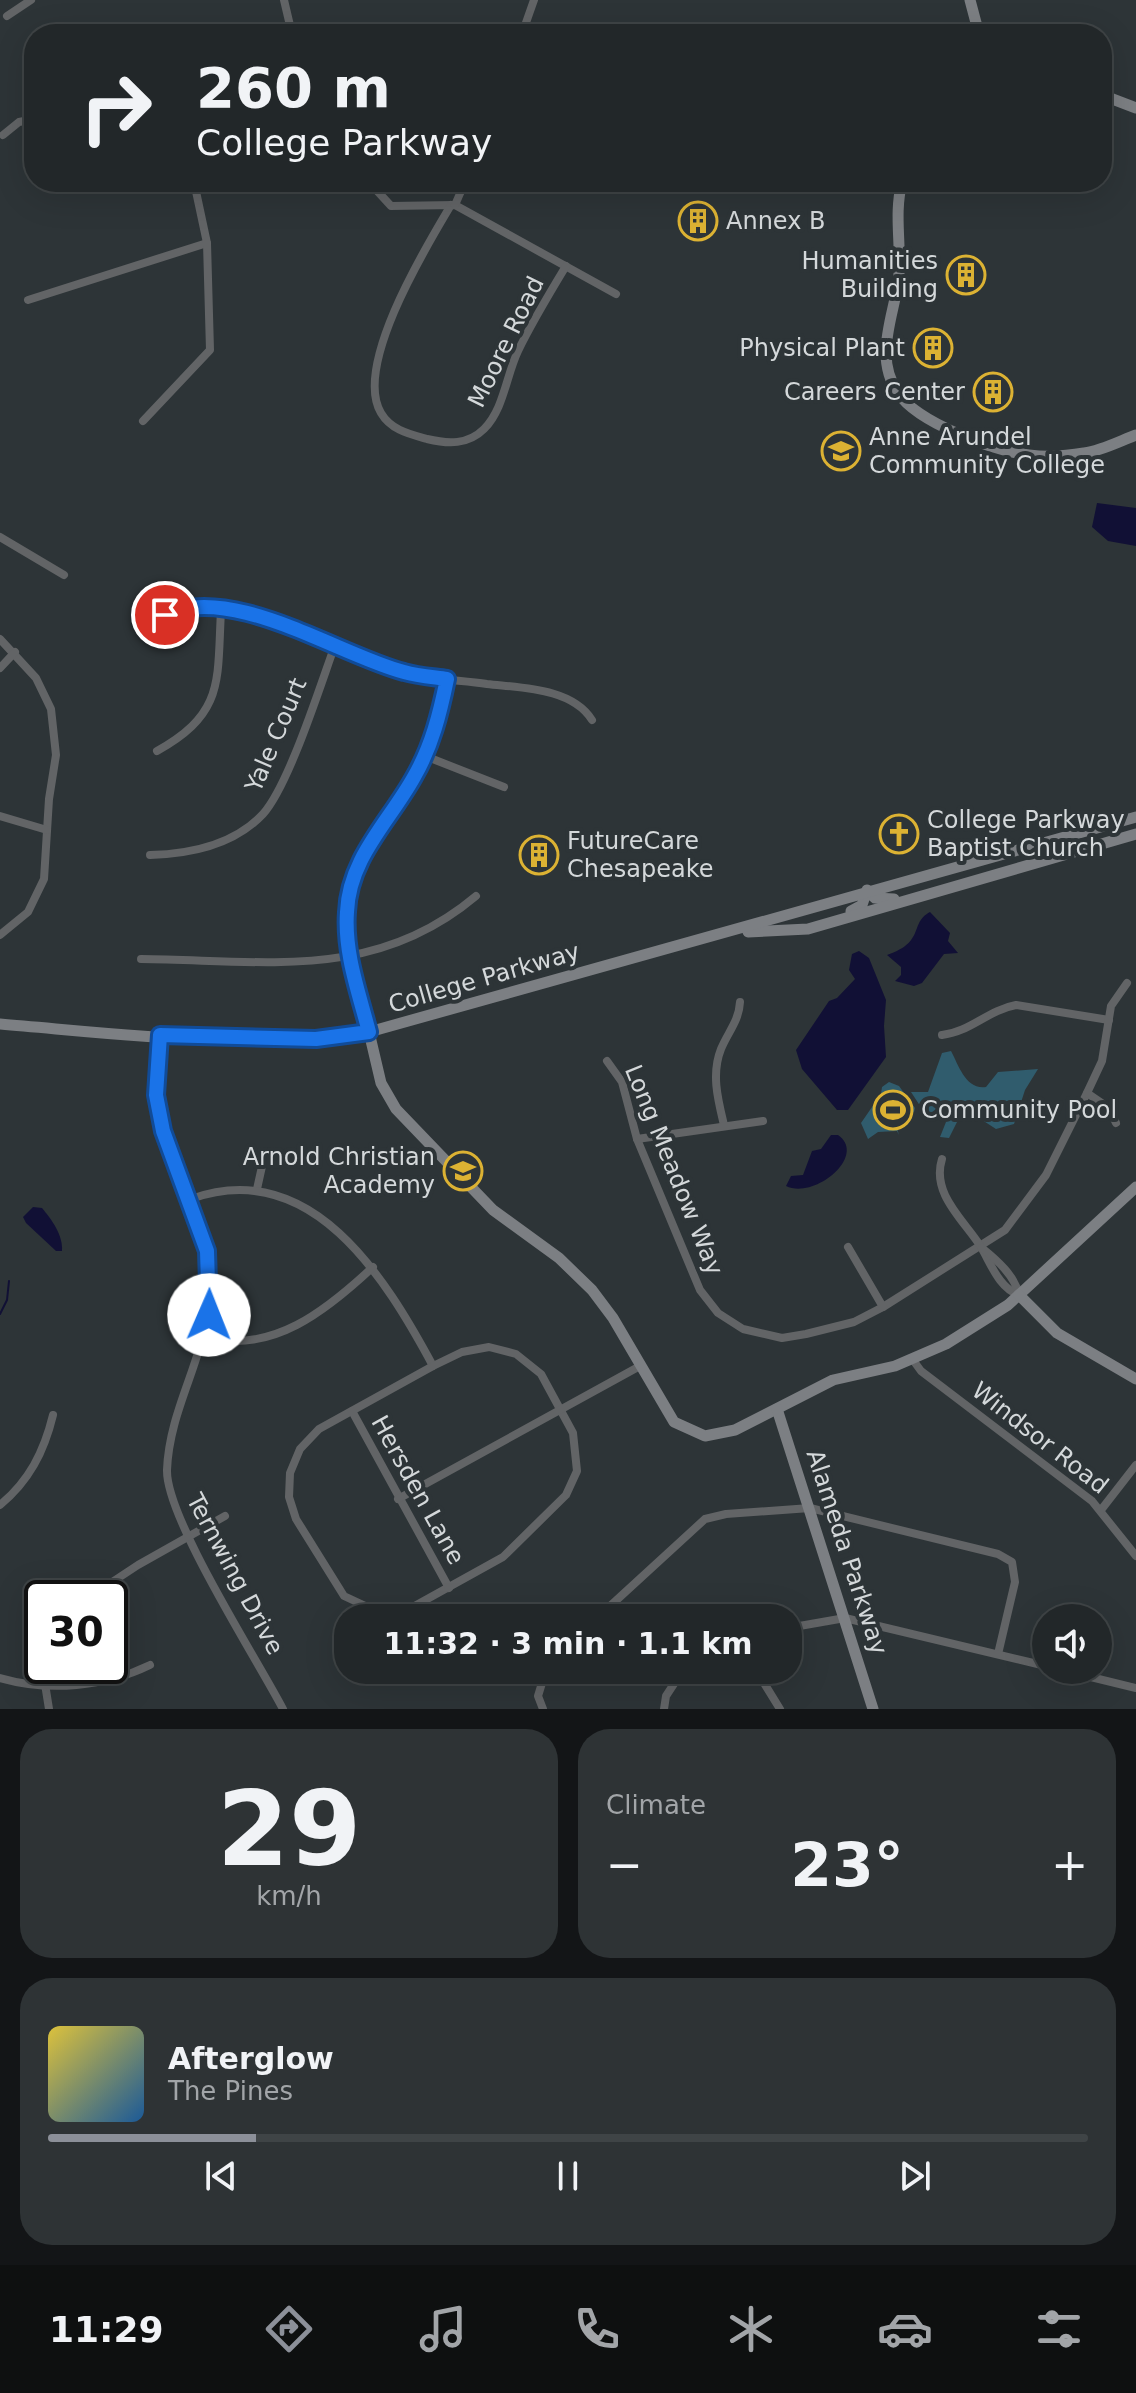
<!DOCTYPE html>
<meta charset="utf-8">
<style>
body{margin:0;font-family:"DejaVu Sans",sans-serif;background:#2e3335;color:#f1f3f6;height:100vh;display:flex;flex-direction:column;font-size:30px;white-space:nowrap}
*{box-sizing:border-box;margin:0}
p{font-size:26px;color:#a2a5a8}
.icon{flex:none;width:44px;height:44px;fill:none;stroke:currentColor;stroke-width:2;stroke-linecap:round;stroke-linejoin:round}
.map{position:relative;height:1709px;overflow:hidden}
.details{display:flex;flex-direction:column;gap:20px;padding:20px;background:#131517;flex:1}
.details>*{flex:none}
.banner{position:absolute;left:24px;top:24px;width:1088px;height:168px;border-radius:32px;box-shadow:0 8px 32px #0002,0 0 0 2px #3f4446;background:#222729;color:#f1f3f6;overflow:hidden}
.controls{position:absolute;left:1032px;top:1604px;display:grid;gap:16px}
.controls a{display:grid;place-items:center;width:80px;height:80px;border-radius:50%;background:#222729;box-shadow:0 8px 32px #0002,0 0 0 2px #3f4446;font-size:40px}
.speed{position:absolute;left:24px;top:1580px;display:flex;gap:16px;font-size:40px;font-weight:700;text-align:center}
.speed>*{display:grid;place-content:center;width:104px;height:104px;border-radius:50%;background:#222729;box-shadow:0 8px 32px #0002,0 0 0 2px #3f4446;line-height:1}
.speed .limit{border:4px solid #111;border-radius:12px;background:#fff;color:#111}
.pin{position:absolute;display:grid;place-items:center;width:68px;height:68px;color:#fff;margin:-34px;border:4px solid #fff;border-radius:50%;box-shadow:0 2px 8px #0007}
.me{position:absolute;width:88px;margin:-44px;rotate:1deg;stroke-linejoin:round;filter:drop-shadow(0 0 6px #0008)}
.turn{display:flex;align-items:center;gap:28px;height:168px;padding:0 40px;font-size:36px}
.turn .icon{width:104px;height:104px;stroke-width:2.5}
.turn b{display:block;font-size:56px;line-height:68px}
.big{font-size:60px;font-weight:600;line-height:1.1}
.details .card{flex:1;display:flex;flex-direction:column;justify-content:center;gap:12px;min-width:0;padding:0 28px;border-radius:32px;background:#2e3335}
.details .dial{align-items:center;gap:0}
.dial b{font-size:104px;line-height:1}
.song{display:flex;align-items:center;gap:24px}
.cover{width:96px;height:96px;border-radius:12px;background:linear-gradient(135deg,hsl(50 70% 55%),hsl(210 70% 35%))}
.played{height:8px;border-radius:4px;background:linear-gradient(90deg,#8c9099 20%,#3f4446 20%)}
.keys{display:flex;justify-content:space-around;direction:ltr}
.heat{display:flex;justify-content:space-between;align-items:center;font-size:44px;direction:ltr}
.details .tiles{flex:1;display:grid;gap:20px;grid-template-columns:1fr 1fr}
.card:last-child{grid-column:span 2}
.trip{position:absolute;left:334px;top:1604px;width:468px;height:80px;border-radius:32px;background:#222729;box-shadow:0 8px 32px #0002,0 0 0 2px #3f4446;font-weight:600;line-height:80px;text-align:center}
.menu{display:flex;height:128px;justify-content:space-around;align-items:center;background:#0e1010;color:#a2a5a8}
.menu .icon{width:56px;height:56px}
.menu .current{color:#8c9099}
.menu b{font-size:36px;color:#f1f3f6}
.map>svg:first-child{display:block}
</style>
<div class="map">
<svg width="1136" height="1709" viewBox="0 0 1136 1709">
<rect width="100%" height="100%" fill="#2d3437"/>
<g fill="#305c6d">
<path d="M951,1051C959,1066 966,1090 986,1087L998,1072L1038,1069L1025,1090L1014,1124L996,1129L965,1109L956,1107L961,1114L949,1138L940,1137L946,1122L939,1114L930,1121L911,1092H928L942,1053Z"/>
<polygon points="889,1082 899,1086 915,1108 914,1112 896,1125 899,1135 897,1131 878,1132 868,1139 861,1123 881,1094 882,1087"/>
</g>
<g fill="#111035">
<polygon points="1097,503 1136,508 1136,546 1108,541 1092,527"/>
<path d="M930,912L950,933L948,941L958,953L944,954L922,983L914,986L895,981L901,975V967L887,955C926,942 909,923 930,912Z"/>
<polygon points="859,951 869,958 886,1000 884,1026 886,1057 848,1110 837,1110 802,1069 796,1050 829,1001 837,998 855,979 849,970 852,954"/>
<path d="M831,1135H838C868,1156 814,1200 786,1186L791,1176L803,1175L812,1151L821,1149Z"/>
<path d="M33,1207L42,1208C52,1220 63,1235 62,1251H56L26,1223L23,1217Z"/>
</g>
<g fill="none" stroke-linecap="round" stroke-linejoin="round">
<polyline stroke="#111035" stroke-width="2" points="0,1314 7,1300 9,1281"/>
<g stroke="#626466" stroke-width="8">
<polyline points="284,0 292,34"/>
<polyline points="7,16 31,0"/>
<polyline points="522,34 534,0"/>
<polyline points="3,135 19,122 34,119"/>
<polyline points="369,182 391,206 455,205 616,294"/>
<path d="M451,205C426,247 353,366 381,413C391,430 409,434 427,439C448,444 468,445 484,429C504,409 506,376 518,351C532,322 549,294 566,266"/>
<polyline points="455,205 465,182"/>
<polyline points="28,300 207,243"/>
<polyline points="143,421 210,350 207,243 194,182"/>
<polyline points="0,537 64,575"/>
<path d="M165,615C230,584 340,654 403,672C429,680 460,680 487,684C522,688 572,688 592,720"/>
<polyline points="0,639 36,678 51,709 56,755 49,799 44,879 28,912 0,935"/>
<polyline points="0,668 15,652"/>
<path d="M157,751C225,713 217,681 221,611"/>
<polyline points="425,756 504,787"/>
<polyline points="0,816 47,830"/>
<path d="M150,855C189,854 234,845 263,814C289,785 320,686 335,645"/>
<path d="M141,959C265,960 374,982 476,896"/>
<path d="M369,1032C359,994 344,953 347,912C349,858 389,822 414,777C432,746 440,714 447,679"/>
<path d="M160,1035C158,1055 154,1076 156,1096C163,1150 196,1198 207,1251C224,1337 170,1393 167,1470C166,1518 257,1659 283,1709"/>
<path d="M942,1035C970,1032 988,1010 1016,1005L1109,1020"/>
<polyline points="607,1061 622,1082 637,1139 700,1290 718,1313 743,1329 782,1338 806,1334 854,1322 883,1307 1005,1230 1046,1175 1087,1093 1102,1061 1111,1006 1127,983"/>
<polyline points="1087,1093 1109,1108 1116,1123"/>
<path d="M724,1125C718,1100 711,1074 721,1049C728,1032 739,1021 740,1002"/>
<polyline points="637,1139 763,1121"/>
<path d="M942,1159C931,1194 964,1220 981,1247C991,1264 999,1288 1019,1295"/>
<polyline points="257,1189 265,1153"/>
<path d="M191,1199C311,1156 385,1277 433,1366"/>
<polyline points="848,1247 883,1307"/>
<path d="M982,1248C997,1260 1015,1276 1019,1295"/>
<path d="M205,1337C272,1355 327,1310 373,1267"/>
<polygon points="489,1347 516,1354 541,1374 573,1433 577,1471 566,1495 503,1557 402,1613 374,1610 344,1596 296,1519 289,1497 290,1473 300,1449 319,1429 433,1366 462,1352"/>
<polyline points="913,1360 921,1371 1092,1501 1136,1556"/>
<polyline points="352,1411 449,1588"/>
<polyline points="398,1499 640,1366"/>
<path d="M0,1505C29,1481 44,1452 53,1415"/>
<polyline points="1101,1510 1136,1465"/>
<polyline points="88,1598 138,1565 225,1516"/>
<polyline points="597,1618 705,1519 726,1514 810,1508 998,1554 1012,1562 1015,1582 998,1654"/>
<polyline points="788,1628 845,1618 1046,1666"/>
<polyline points="49,1666 45,1684 49,1709"/>
<polyline points="756,1670 780,1709"/>
<polyline points="1062,1670 1136,1688"/>
<path d="M0,1678C49,1692 105,1687 150,1665"/>
<polyline points="543,1709 538,1696 546,1670"/>
<polyline points="664,1709 666,1696 683,1670"/>
</g>
<g stroke="#7c7f83" stroke-width="11">
<polyline points="970,0 979,34"/>
<polyline points="1102,95 1136,108"/>
<path d="M902,182C894,213 901,242 899,274C896,313 872,355 898,393C918,423 994,451 1029,455C1045,457 1067,456 1084,453C1101,451 1120,441 1136,435"/>
<polyline points="851,911 862,905 867,890 875,898 894,899"/>
<polyline points="748,932 808,929 1136,834"/>
<path d="M0,1024C121,1034 249,1051 369,1032L1136,817"/>
<polyline points="369,1032 381,1083 396,1109 493,1210 559,1258 592,1290 613,1318 674,1422 705,1436 735,1430 833,1380 895,1366 946,1344 1008,1305 1136,1187"/>
<polyline points="1019,1295 1057,1333 1136,1379"/>
<polyline points="777,1409 873,1709"/>
</g>
</g>
<g fill="none" stroke-linecap="round" stroke-linejoin="round">
<defs>
<path id="route" d="M165,615C232,583 339,655 404,672C418,676 433,677 447,679C440,713 432,746 414,777C389,822 349,858 347,912C344,953 359,993 369,1032L316,1039L160,1035L156,1095L163,1131L207,1251L209,1315"/>
</defs>
<use href="#route" stroke="#114b97" stroke-width="20"/>
<use href="#route" stroke="#1a73e8" stroke-width="14"/>
</g>
<defs>
<symbol id="building-ring" viewBox="-11 -11 22 22"><circle r="9.5" fill="#2d3437" stroke="#dcb233" stroke-width="1.5"/><path d="M-4-6H4V6H1V3H-1V6H-4ZM-2.5-4.3h1.7v1.8h-1.7ZM.8-4.3h1.7v1.8H.8ZM-2.5-1h1.7V.8h-1.7ZM.8-1h1.7V.8H.8Z" fill="#dcb233"/></symbol>
<symbol id="university-ring" viewBox="-11 -11 22 22"><circle r="9.5" fill="#2d3437" stroke="#dcb233" stroke-width="1.5"/><path d="M0-5L7-2L0 1L-7-2ZM-4 1L0 2.5L4 1V4Q0 6-4 4Z" fill="#dcb233"/></symbol>
<symbol id="church-ring" viewBox="-11 -11 22 22"><circle r="9.5" fill="#2d3437" stroke="#dcb233" stroke-width="1.5"/><path d="M-1.2-6h2.4v3.5h3.3v2.4h-3.3V6h-2.4V-.1h-3.3v-2.4h3.3Z" fill="#dcb233"/></symbol>
<symbol id="stadium-ring" viewBox="-11 -11 22 22"><circle r="9.5" fill="#2d3437" stroke="#dcb233" stroke-width="1.5"/><path d="M0-5a6.5 5 0 1 0 0 10a6.5 5 0 1 0 0-10ZM-3.5-1.8h7v3.6h-7Z" fill="#dcb233"/></symbol>
<symbol id="school-ring" viewBox="-11 -11 22 22"><circle r="9.5" fill="#2d3437" stroke="#dcb233" stroke-width="1.5"/><path d="M0-5L7-2L0 1L-7-2ZM-4 1L0 2.5L4 1V4Q0 6-4 4Z" fill="#dcb233"/></symbol>
</defs>
<g fill-rule="evenodd">
<use href="#building-ring" x="676" y="199" width="44" height="44"/>
<use href="#building-ring" x="944" y="253" width="44" height="44"/>
<use href="#building-ring" x="911" y="326" width="44" height="44"/>
<use href="#building-ring" x="971" y="370" width="44" height="44"/>
<use href="#university-ring" x="819" y="429" width="44" height="44"/>
<use href="#church-ring" x="877" y="812" width="44" height="44"/>
<use href="#building-ring" x="517" y="833" width="44" height="44"/>
<use href="#stadium-ring" x="871" y="1088" width="44" height="44"/>
<use href="#school-ring" x="441" y="1149" width="44" height="44"/>
</g>
<g text-anchor="middle" stroke-width="8" stroke-linejoin="round" paint-order="stroke">
<g font-size="24" fill="#d4d8da" stroke="#2d3437" text-anchor="start">
<text x="726" y="229">Annex B</text>
<text x="938" y="269" text-anchor="end">Humanities<tspan x="938" dy="28">Building</tspan></text>
<text x="905" y="356" text-anchor="end">Physical Plant</text>
<text x="965" y="400" text-anchor="end">Careers Center</text>
<text x="869" y="445">Anne Arundel<tspan x="869" dy="28">Community College</tspan></text>
<text x="927" y="828">College Parkway<tspan x="927" dy="28">Baptist Church</tspan></text>
<text x="567" y="849">FutureCare<tspan x="567" dy="28">Chesapeake</tspan></text>
<text x="921" y="1118">Community Pool</text>
<text x="435" y="1165" text-anchor="end">Arnold Christian<tspan x="435" dy="28">Academy</tspan></text>
</g>
<g font-size="24" fill="#d4d8da" stroke="#2d3437">
<text transform="translate(506 342) rotate(-64)" y="8">Moore Road</text>
<text transform="translate(276 735) rotate(-67)" y="8">Yale Court</text>
<text transform="translate(484 978) rotate(-16)" y="8">College Parkway</text>
<text transform="translate(674 1170) rotate(68)" y="8">Long Meadow Way</text>
<text transform="translate(1040 1438) rotate(38)" y="8">Windsor Road</text>
<text transform="translate(418 1490) rotate(61)" y="8">Hersden Lane</text>
<text transform="translate(847 1552) rotate(72)" y="8">Alameda Parkway</text>
<text transform="translate(235 1574) rotate(62)" y="8">Ternwing Drive</text>
</g>
</g>
</svg>
<div class="controls">
<a><svg class="icon" aria-label="sound" viewBox="0 0 24 24"><path d="M4 9h4l5-4v14l-5-4H4zM17 9q2 3 0 6"/></svg></a>
</div>
<div class="speed"><div class="limit">30</div></div>
<div class="pin" style="left:165px;top:615px;background:#d93025"><svg class="icon" aria-label="arrive" viewBox="0 0 24 24"><path d="M6 21V4h12l-3 4 3 4H6"/></svg></div>
<svg class="me" style="left:209px;top:1315px" viewBox="-20 -20 40 40"><circle r="19" fill="#fff"/><path d="M0-13L10 11 0 6-10 11z" fill="#1a73e8"/></svg>
<div class="trip">11:32 · 3 min · 1.1 km</div>
<div class="banner">
<div class="turn"><svg class="icon" aria-label="right" viewBox="0 0 24 24"><path d="M7 20v-9h11M14 6l5 5-5 5"/></svg><div><b>260 m</b>College Parkway</div></div>
</div>
</div>
<section class="details">
<div class="tiles">
<div class="card dial"><b>29</b><p>km/h</p></div>
<div class="card"><p>Climate</p>
<div class="heat"><a>−</a><b class="big">23°</b><a>+</a></div>
</div>
<div class="card">
<div class="song"><i class="cover"></i><div><b>Afterglow</b><p>The Pines</p></div></div>
<div class="played"></div>
<div class="keys"><svg class="icon" aria-label="previous" viewBox="0 0 24 24"><path d="M18 5L8 12l10 7zM5 5v14"/></svg><svg class="icon" aria-label="pause" viewBox="0 0 24 24"><path d="M8 5v14M16 5v14"/></svg><svg class="icon" aria-label="next" viewBox="0 0 24 24"><path d="M6 5l10 7-10 7zM19 5v14"/></svg></div>
</div>
</div>
</section>
<nav class="menu">
<b>11:29</b>
<svg class="icon current" aria-label="directions" viewBox="0 0 24 24"><path d="M12 3l9 9-9 9-9-9zM9 14v-3h6M13 9l2 2-2 2"/></svg>
<svg class="icon" aria-label="music" viewBox="0 0 24 24"><path d="M9 18V5l10-2v13"/><circle cx="6" cy="18" r="3"/><circle cx="16" cy="16" r="3"/></svg>
<svg class="icon" aria-label="phone" viewBox="0 0 24 24"><path d="M5 4h4l2 5-3 2q2 4 5 5l2-3 5 2v4C11 20 4 13 5 4z"/></svg>
<svg class="icon" aria-label="climate" viewBox="0 0 24 24"><path d="M12 3v18M4 7l16 10M4 17L20 7"/></svg>
<svg class="icon" aria-label="car" viewBox="0 0 24 24"><path d="M5 17H2v-5l4-1 3-4h7l3 4 3 1v5h-3M9 17h6M6 11h13"/><circle cx="7" cy="17" r="2"/><circle cx="17" cy="17" r="2"/></svg>
<svg class="icon" aria-label="filters" viewBox="0 0 24 24"><path d="M4 7h16M4 17h16"/><circle cx="9" cy="7" r="2"/><circle cx="15" cy="17" r="2"/></svg>
</nav>
